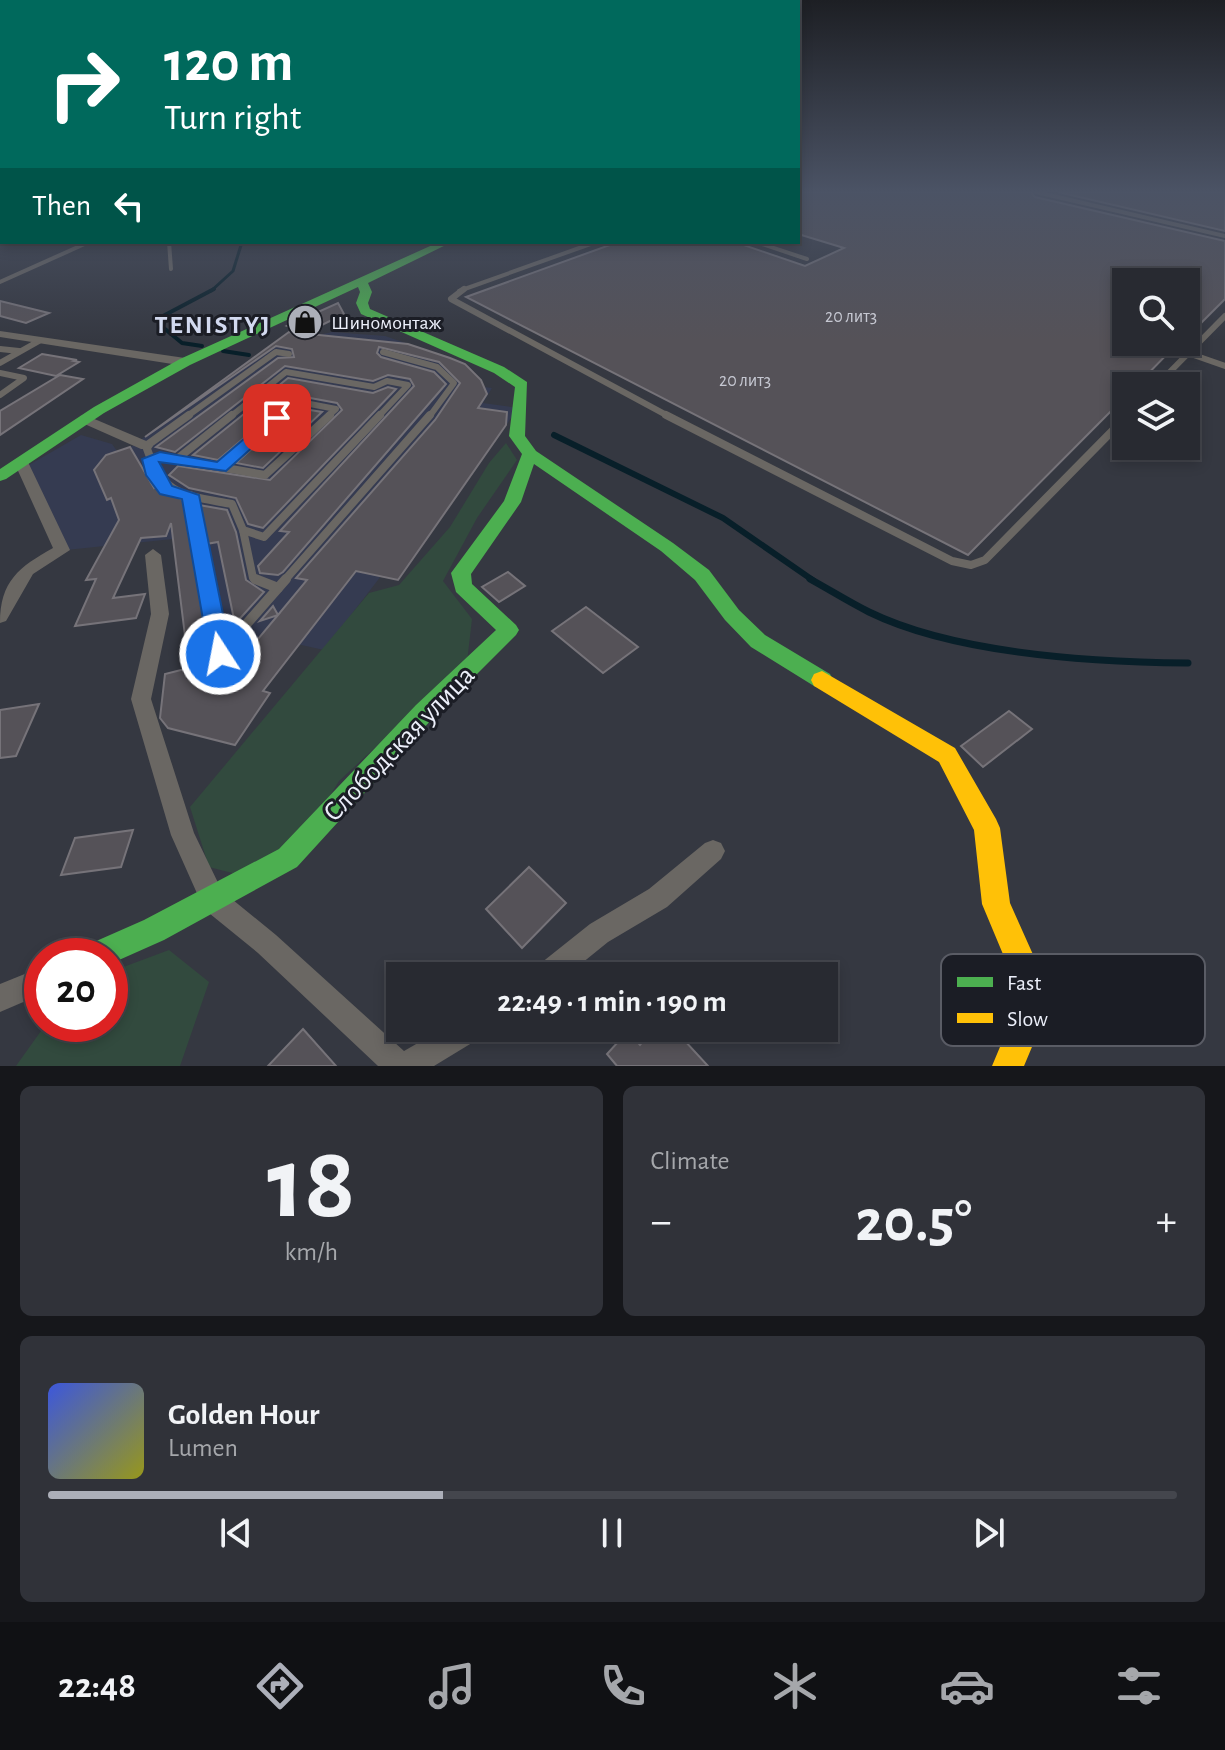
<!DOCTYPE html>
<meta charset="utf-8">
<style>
body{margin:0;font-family:"Alegreya Sans",sans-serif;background:#303239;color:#f1f3f6;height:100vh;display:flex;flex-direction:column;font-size:30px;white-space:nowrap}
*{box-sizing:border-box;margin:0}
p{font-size:26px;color:#a5a7ab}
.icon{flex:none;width:44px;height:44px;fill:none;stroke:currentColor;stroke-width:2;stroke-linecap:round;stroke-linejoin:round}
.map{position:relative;height:1066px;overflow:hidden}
.details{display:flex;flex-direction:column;gap:20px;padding:20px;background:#16171b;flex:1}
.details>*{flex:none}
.hud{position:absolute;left:0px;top:0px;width:800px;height:244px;box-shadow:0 4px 12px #0003,0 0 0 2px #44464d;background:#00695c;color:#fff;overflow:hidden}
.controls{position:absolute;left:1112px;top:268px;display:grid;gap:16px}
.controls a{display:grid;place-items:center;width:88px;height:88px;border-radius:0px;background:#282a31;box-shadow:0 4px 12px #0003,0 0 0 2px #44464d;font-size:40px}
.speed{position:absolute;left:24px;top:938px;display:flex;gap:16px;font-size:40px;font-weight:700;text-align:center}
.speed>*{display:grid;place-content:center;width:104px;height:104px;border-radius:50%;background:#282a31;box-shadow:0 4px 12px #0003,0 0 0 2px #44464d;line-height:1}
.speed .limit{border:12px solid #d22;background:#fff;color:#111}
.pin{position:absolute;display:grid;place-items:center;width:68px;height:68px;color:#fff;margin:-34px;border-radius:16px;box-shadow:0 4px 12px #0006}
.me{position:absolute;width:88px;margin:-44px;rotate:349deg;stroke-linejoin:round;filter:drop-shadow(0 0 6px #0008)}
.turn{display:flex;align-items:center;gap:28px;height:168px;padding:0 32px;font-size:36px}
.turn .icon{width:104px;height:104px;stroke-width:2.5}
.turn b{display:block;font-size:56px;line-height:68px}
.then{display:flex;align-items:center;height:76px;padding:0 32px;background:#0003;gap:16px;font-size:30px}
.big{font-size:60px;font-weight:600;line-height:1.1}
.details .tile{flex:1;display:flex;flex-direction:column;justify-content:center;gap:12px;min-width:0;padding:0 28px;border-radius:12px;background:#303239}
.details .dial{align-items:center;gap:0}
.dial b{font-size:104px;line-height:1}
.song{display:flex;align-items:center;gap:24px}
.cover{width:96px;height:96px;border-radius:12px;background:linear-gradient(135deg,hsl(230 70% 55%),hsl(60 70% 35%))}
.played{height:8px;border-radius:4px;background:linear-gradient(90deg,#acafb9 35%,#44464d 35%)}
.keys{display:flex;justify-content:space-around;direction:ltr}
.heat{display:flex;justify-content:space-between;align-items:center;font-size:44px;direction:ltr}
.details .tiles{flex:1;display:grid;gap:20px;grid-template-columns:1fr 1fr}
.tile:last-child{grid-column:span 2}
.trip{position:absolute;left:386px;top:962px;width:452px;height:80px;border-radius:0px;background:#282a31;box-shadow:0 4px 12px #0003,0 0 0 2px #44464d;font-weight:600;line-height:80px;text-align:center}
.tabs{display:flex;height:128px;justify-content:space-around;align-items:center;background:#101114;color:#a5a7ab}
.tabs .icon{width:56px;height:56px}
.tabs .on{color:#acafb9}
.tabs b{font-size:36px;color:#f1f3f6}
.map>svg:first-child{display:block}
</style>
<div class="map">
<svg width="1225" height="1066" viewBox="0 0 1225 1066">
<rect width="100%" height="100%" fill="#353841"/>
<polygon fill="#353b51" points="332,332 385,336 462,362 484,387 492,388 483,403 518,408 398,580 381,576 324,650 297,644 264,690 270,693 235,745 168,728 160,718 165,674 189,667 173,539 66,550 29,465 81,435 112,444 117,451 132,446 270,346"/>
<g fill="#324a3e">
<polygon points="506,443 517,460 477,518 443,581 472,619 467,662 339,781 296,851 236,874 209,867 190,807 369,593 399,585 450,527 489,463"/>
<polygon points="169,950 209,982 180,1066 16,1066 46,1024 110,1024 110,972"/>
</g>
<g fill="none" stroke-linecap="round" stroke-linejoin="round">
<polyline stroke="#081f29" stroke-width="3" points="211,291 233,271 242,242"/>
<g stroke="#081f29" stroke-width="4">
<polyline points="164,323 163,316 214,289"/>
<polyline points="165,329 182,343 202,346"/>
<polyline points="223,351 249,355"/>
</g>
<polyline stroke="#081f29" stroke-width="6" points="554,435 723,518 814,581"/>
<path stroke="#081f29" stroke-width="7" d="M810,579C830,590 849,602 869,612C955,654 1093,662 1188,663"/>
</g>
<g fill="#555258" stroke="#767379" stroke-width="2">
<polygon points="798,192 1031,192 1035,197 1225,241 1225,299 1186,338 1186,282 1126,282 1126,342 1179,342 1136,386 1126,386 1126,396 968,555 466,297 618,242 735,242 805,266 844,248 798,234"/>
<polygon points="1058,192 1225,192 1225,231"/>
<polygon points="0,301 49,313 26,323 0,316"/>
<polygon points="338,303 344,314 306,333 287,326"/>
<polygon points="289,332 408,344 450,358 465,364 481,380 487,394 478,408 507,412 506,425 398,580 356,571 263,691 270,693 235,745 168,728 160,718 165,674 189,668 171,523 166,536 141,538 113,598 145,594 136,618 75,626 96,579 86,580 119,520 111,498 107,500 94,470 106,455 130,447 154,488 158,484 184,501 217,688 278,615 260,621 273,606 278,615 307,580 296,578 435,420 460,383 439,362 379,347 377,353 381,357 434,372 446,384 283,572 278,575 260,573 258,566 289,532 280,531 414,386 410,379 388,375 373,381 285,366 175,452 156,447 278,358 294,357 292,349 276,346 145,437"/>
<polygon points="42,354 77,360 74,361 79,362 56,376 19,368"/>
<polygon points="60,375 83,379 0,435 0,411"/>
<polygon points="288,378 373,393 388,387 396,389 263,528 248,524 236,498 189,488 169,475 178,466 270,480 342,410 337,403 272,391"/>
<polygon points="260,401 283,405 218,460 193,455"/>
<polygon points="298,408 322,412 263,468 236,463"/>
<polygon points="199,505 227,510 236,532 246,580 264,592 235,624 218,542 206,544"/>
<polygon points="508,572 525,586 499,602 482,587"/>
<polygon points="586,607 638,647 603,673 552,631"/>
<polygon points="39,704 16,756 0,758 0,710"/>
<polygon points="1009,711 1032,729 983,767 961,746"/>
<polygon points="133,830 121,867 61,875 75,838"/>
<polygon points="529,867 566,903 522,948 486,909"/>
<polygon points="654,1028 673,1028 708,1066 617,1066 607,1054 628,1031 640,1045"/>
<polygon points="303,1029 336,1066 268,1066"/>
</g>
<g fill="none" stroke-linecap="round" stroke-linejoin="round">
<g stroke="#6a6763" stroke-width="4">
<polyline points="1036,192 1225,236"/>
<polyline points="169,242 171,269"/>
<polyline points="756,242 807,259"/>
<polyline points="0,282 89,242"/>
<polyline points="459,291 596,242"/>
</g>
<g stroke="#6a6763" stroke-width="6">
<polyline points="464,289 451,299 670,417"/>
<polyline points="0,349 19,351"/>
<polyline points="383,352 437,367 454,383 429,417"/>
<polyline points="1188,353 1225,366"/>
<polyline points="0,363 39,341"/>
<polyline points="0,373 24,378 0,395"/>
<polyline points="1156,386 1225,316"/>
<polyline points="258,394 336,409 327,417"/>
<polyline points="186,417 276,352 289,354"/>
<polyline points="230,417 286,372 374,387 387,381 408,385 378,417"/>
<polyline points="278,417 296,402"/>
</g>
<g stroke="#6a6763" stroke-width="8">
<path d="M189,415L146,446C163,497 184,495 232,504L243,530L253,578L260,581"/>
<polyline points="281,415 220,467 265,475 330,415"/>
<polyline points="666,415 952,561 971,565 985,560 1126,417"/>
<polyline points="150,459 160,456 177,459 232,415"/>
<polyline points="177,459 220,467"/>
<polyline points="190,495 206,581"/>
<polyline points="243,530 264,537 380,415"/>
<polyline points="284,581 430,415"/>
</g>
<g stroke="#6a6763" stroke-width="10">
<polyline points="206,579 220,654 286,579"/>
<polyline points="255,579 278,588"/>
</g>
<g fill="#6a6763" fill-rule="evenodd">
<polygon points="0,331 185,358 191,362 185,366 0,337"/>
<polygon points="85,415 151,443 153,446 151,449 141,449 80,422 80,416"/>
<path d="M21,458L28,462L70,550L33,574L6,621L0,623C0,581 19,567 53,548L14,462Z"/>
<polygon points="153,549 161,555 169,614 151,699 194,833 222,891 276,935 404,1051 444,1028 484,1028 480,1038 434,1066 378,1066 258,953 204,909 171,835 131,699 151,614 145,555"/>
<polygon points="713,840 721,843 725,851 721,859 667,907 608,942 566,976 532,976 536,967 590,924 649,889 705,843"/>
<polygon points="42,967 42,994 0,1012 0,984"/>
</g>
<polygon fill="#4caf50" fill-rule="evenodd" points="439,242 452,242 368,283 372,292 368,303 370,309 504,367 527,382 525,436 536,451 673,543 709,570 739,610 765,635 830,674 833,680 830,686 822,689 814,686 751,647 725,620 695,580 661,551 534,464 521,502 471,574 472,584 516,625 519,630 516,635 432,719 297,867 164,940 110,964 110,956 80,956 85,946 144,920 279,849 416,705 496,630 456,592 451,573 504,501 522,454 509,436 515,387 494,373 361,314 356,303 360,292 358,287 190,365 104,413 6,479 0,481 0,469 94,407 180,359"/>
<polygon fill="#ffc107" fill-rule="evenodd" points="822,671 955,748 996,819 1000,828 1010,903 1035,959 1042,1023 1024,1066 992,1066 1010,1023 1005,959 982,904 974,830 939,762 814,686 811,680 814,674"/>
</g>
<linearGradient id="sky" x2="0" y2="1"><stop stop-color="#1d1f24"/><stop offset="0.56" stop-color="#4b5365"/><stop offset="1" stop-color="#4b5365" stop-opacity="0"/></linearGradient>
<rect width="1225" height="341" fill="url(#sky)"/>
<polygon fill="#1a73e8" stroke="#114b97" stroke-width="2" points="272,415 285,418 226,471 159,462 172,486 199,495 231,654 220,662 209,654 182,499 160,494 146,475 142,459 160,452 217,462"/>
<defs>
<symbol id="shop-disc" viewBox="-11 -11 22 22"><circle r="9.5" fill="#acafb9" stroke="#1b1d25"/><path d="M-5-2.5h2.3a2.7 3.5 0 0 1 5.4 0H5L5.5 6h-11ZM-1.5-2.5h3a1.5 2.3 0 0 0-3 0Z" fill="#111"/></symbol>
</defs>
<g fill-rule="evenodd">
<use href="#shop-disc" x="285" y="302" width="40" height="40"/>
</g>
<g text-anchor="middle" stroke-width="6" stroke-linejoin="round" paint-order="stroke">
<g font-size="18" fill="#c6c8d2">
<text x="851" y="322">20 лит3</text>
<text x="745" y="386">20 лит3</text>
</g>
<g font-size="20" fill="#eceffa" stroke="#1b1d25" text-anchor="start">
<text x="331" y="329">Шиномонтаж</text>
</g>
<g font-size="26" font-weight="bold" letter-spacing="2" fill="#d2d9ef" stroke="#1b1d25">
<text x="213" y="333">TENISTYJ</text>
</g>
<g font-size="28" fill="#eceffa" stroke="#1b1d25">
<text transform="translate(398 743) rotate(-46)" y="10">Слободская улица</text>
</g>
</g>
<rect x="941" y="954" width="264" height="92" rx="12" fill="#1b1d25" stroke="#5a5c65" stroke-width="2"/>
<rect x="957" y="977" width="36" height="10" fill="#4caf50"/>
<rect x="957" y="1013" width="36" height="10" fill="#ffc107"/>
<g font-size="22" fill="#eceffa">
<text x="1007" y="990">Fast</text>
<text x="1007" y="1026">Slow</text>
</g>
</svg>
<div class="controls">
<a><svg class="icon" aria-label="search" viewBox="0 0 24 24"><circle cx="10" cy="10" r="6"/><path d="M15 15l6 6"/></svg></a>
<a><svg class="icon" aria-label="layers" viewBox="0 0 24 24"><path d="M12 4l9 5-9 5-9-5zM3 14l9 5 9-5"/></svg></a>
</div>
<div class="speed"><div class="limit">20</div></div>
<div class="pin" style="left:277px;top:418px;background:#d93025"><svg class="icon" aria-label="arrive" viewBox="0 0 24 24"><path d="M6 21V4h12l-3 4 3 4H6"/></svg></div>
<svg class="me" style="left:220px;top:654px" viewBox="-20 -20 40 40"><circle r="17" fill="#1a73e8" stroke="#fff" stroke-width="3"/><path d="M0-11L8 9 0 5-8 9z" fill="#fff"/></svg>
<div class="trip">22:49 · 1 min · 190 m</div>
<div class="hud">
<div class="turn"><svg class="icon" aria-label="right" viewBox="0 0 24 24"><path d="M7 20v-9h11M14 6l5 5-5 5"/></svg><div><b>120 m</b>Turn right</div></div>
<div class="then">Then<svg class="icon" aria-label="left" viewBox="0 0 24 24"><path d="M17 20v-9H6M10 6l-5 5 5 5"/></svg></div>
</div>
</div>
<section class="details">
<div class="tiles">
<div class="tile dial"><b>18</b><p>km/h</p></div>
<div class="tile"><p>Climate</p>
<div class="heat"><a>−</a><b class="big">20.5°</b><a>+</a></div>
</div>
<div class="tile">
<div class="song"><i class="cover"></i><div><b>Golden Hour</b><p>Lumen</p></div></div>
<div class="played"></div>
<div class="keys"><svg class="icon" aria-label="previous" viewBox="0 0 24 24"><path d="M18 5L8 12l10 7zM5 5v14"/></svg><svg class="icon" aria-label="pause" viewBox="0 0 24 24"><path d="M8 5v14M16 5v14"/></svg><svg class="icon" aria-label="next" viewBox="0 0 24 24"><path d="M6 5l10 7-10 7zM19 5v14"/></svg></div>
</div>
</div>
</section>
<nav class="tabs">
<b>22:48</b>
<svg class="icon on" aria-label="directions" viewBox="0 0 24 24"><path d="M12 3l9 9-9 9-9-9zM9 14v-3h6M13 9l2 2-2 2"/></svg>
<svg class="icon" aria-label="music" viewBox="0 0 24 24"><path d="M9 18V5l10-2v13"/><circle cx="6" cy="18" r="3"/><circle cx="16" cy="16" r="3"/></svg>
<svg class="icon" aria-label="phone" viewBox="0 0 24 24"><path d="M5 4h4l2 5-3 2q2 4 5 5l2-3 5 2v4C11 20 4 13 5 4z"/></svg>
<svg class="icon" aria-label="climate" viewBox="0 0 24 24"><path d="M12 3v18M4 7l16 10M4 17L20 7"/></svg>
<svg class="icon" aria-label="car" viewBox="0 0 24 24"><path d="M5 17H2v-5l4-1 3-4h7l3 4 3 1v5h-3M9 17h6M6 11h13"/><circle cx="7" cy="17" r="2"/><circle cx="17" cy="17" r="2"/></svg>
<svg class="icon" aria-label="filters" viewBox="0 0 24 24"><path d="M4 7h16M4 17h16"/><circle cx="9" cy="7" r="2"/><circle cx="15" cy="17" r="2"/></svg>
</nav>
